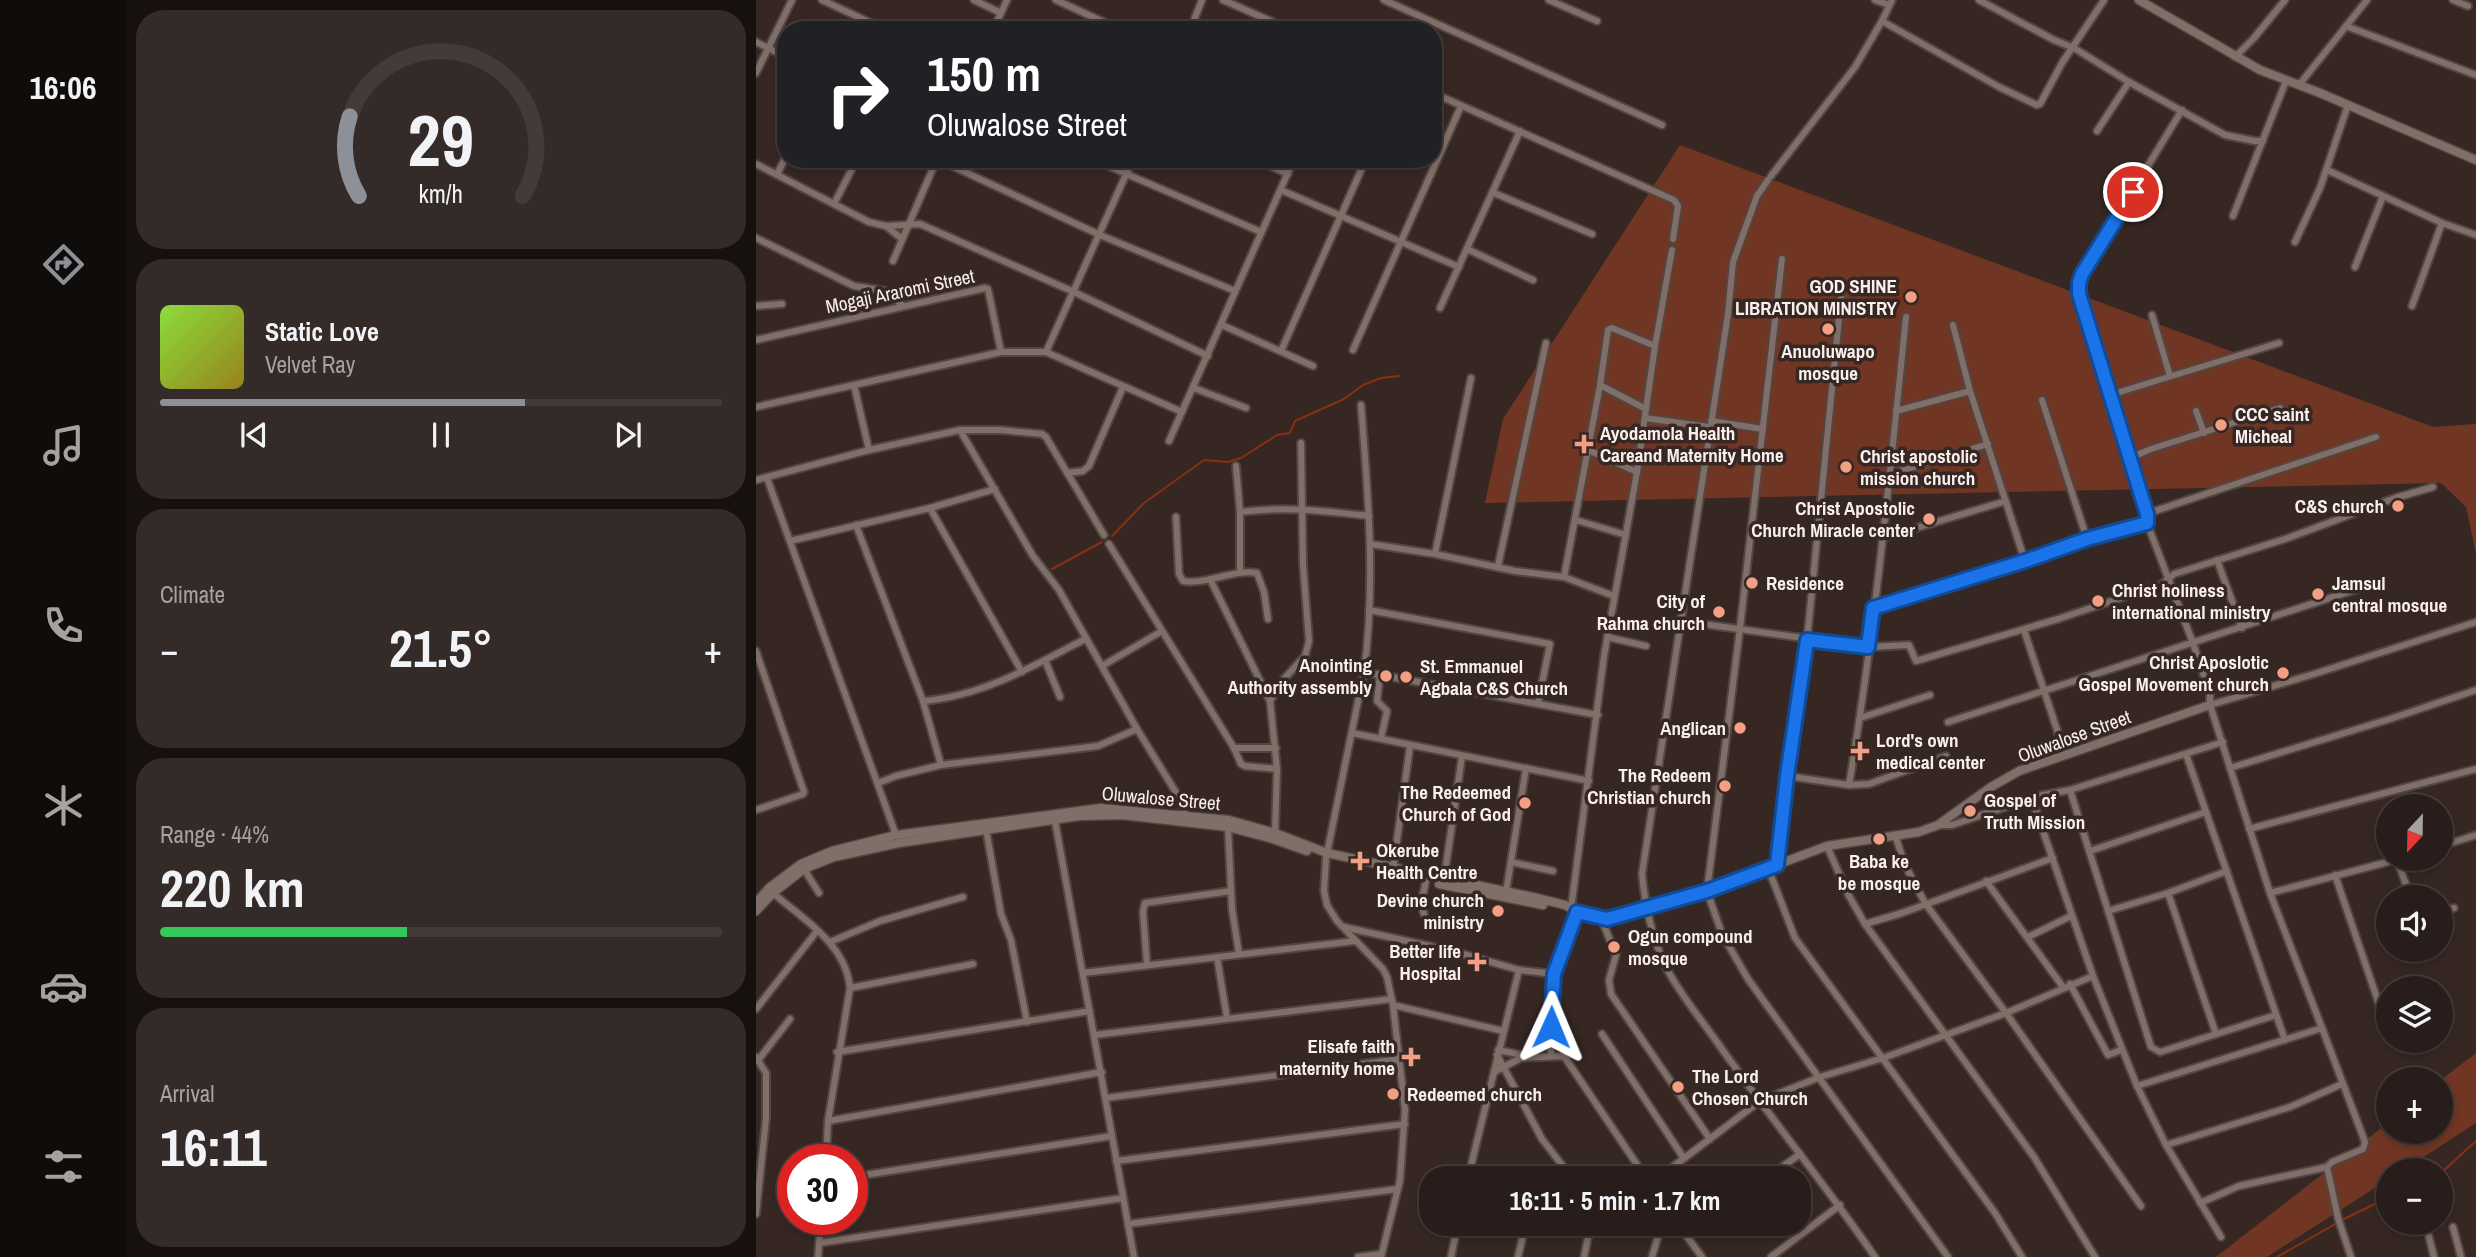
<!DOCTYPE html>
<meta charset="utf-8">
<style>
body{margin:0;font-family:"Archivo Narrow",sans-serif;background:#342a27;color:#f1f3f6;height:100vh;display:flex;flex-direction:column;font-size:26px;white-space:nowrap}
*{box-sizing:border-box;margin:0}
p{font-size:23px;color:#a5a2a2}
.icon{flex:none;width:38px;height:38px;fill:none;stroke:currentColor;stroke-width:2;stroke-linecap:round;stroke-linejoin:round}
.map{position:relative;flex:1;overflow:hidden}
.panel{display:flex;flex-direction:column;gap:10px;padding:10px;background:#16100e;width:630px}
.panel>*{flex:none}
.guide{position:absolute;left:21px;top:21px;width:665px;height:147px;border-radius:28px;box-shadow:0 4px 10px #0003,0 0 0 2px #443b39;background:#202124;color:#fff;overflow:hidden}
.needle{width:46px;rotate:202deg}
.buttons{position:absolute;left:1620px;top:794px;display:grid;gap:14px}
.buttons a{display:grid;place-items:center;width:77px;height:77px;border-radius:50%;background:#281d1a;box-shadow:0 4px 10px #0003,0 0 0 2px #443b39;font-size:35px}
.speed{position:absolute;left:21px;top:1144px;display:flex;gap:14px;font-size:35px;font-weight:700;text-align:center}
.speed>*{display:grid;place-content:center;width:91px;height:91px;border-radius:50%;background:#281d1a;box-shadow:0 4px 10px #0003,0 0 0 2px #443b39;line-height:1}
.speed .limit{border:10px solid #d22;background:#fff;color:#111}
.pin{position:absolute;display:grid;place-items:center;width:60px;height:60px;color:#fff;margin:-30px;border:4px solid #fff;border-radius:50%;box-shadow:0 2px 7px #0007}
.me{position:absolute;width:77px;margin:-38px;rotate:1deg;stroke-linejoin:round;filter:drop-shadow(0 0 5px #0008)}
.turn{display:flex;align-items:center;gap:24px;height:147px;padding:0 35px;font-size:32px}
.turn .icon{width:91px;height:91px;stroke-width:2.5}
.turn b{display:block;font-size:49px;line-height:60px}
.big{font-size:52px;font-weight:700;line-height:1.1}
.panel .card{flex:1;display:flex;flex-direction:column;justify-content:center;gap:10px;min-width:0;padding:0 24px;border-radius:28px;background:#342a27}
.panel .dial{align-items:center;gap:0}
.dial svg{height:182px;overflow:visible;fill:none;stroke:#443b39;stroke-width:7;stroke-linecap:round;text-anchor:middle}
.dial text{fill:#f1f3f6;stroke:none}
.song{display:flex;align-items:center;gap:21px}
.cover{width:84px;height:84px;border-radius:10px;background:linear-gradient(135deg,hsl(90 70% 55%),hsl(50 70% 35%))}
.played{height:7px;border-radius:4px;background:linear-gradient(90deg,#8c9099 65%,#443b39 65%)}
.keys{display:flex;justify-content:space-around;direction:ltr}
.heat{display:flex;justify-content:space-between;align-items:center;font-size:38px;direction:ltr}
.charge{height:10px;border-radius:5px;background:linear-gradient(90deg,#34c759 44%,#443b39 0)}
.trip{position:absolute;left:663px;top:1166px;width:392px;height:70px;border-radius:28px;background:#281d1a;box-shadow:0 4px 10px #0003,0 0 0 2px #443b39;font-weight:700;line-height:70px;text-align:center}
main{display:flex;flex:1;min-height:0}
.tabs{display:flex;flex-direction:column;width:126px;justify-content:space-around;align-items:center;background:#100c0a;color:#a5a2a2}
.tabs .icon{width:49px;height:49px}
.tabs .selected{color:#8c9099}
.tabs b{font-size:32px;color:#f1f3f6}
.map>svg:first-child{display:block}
</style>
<main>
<nav class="tabs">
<b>16:06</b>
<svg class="icon selected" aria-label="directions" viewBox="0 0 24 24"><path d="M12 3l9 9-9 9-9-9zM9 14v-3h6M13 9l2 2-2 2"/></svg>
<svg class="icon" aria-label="music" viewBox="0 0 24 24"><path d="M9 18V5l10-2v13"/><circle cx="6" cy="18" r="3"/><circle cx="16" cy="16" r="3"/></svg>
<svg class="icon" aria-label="phone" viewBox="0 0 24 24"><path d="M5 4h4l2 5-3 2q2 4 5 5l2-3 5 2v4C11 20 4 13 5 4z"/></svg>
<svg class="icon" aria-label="climate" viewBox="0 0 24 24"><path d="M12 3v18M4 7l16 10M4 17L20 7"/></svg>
<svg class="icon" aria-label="car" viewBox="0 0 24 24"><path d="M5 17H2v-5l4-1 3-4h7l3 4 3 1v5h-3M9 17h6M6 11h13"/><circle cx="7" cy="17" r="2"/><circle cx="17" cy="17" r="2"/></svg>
<svg class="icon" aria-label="filters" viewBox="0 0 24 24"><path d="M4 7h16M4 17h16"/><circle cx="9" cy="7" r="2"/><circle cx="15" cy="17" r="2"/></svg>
</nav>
<section class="panel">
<div class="card dial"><svg viewBox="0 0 100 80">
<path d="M14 69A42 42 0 1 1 86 69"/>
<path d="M14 69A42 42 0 0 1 10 34" stroke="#8c9099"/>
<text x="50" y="56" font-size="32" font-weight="700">29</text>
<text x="50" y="72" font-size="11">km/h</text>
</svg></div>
<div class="card">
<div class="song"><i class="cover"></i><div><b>Static Love</b><p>Velvet Ray</p></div></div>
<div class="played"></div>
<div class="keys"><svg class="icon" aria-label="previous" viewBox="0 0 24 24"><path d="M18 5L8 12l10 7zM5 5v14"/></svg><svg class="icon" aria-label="pause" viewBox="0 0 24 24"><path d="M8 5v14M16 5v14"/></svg><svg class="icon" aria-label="next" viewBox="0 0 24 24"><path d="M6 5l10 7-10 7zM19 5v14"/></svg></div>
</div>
<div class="card"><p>Climate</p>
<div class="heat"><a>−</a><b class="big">21.5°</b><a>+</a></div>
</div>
<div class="card"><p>Range · 44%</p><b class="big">220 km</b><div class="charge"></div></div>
<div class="card"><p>Arrival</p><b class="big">16:11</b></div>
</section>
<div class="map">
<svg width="1720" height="1257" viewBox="0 0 1720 1257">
<rect width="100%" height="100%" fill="#362723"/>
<g fill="#713623">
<polygon points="924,145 1677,427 1720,424 1720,554 1710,507 1685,483 729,503 747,419"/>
<polygon points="1720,1053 1720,1123 1646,1171 1633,1171 1633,1179 1511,1257 1460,1257 1633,1122 1633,1132 1685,1132 1685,1080"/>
</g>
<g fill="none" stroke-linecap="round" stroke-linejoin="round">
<g stroke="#893012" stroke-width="2">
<polyline points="356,536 388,503 448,460 472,462 485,458 521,435 534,433 539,421 588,399 607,385 625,378 643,376"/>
<polyline points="296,569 346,542"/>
<polyline points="1685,1173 1720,1141"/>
<polyline points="1586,1220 1633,1197"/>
<polyline points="1521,1257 1581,1223"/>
</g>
<defs>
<g id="minor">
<polyline points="66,0 130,30"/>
<polyline points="218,0 245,13"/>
<polyline points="300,0 365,30"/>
<polyline points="467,0 535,30"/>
<polyline points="628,0 906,125"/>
<polyline points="793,0 841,21"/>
<polyline points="1119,0 1133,5"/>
<polyline points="1223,0 1298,40 1318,48 1373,82 1469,135 1499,141 1507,141"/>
<polyline points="1697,0 1712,6"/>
<polyline points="1126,21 1243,87 1281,105 1284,104 1306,63 1348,0"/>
<polyline points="1590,26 1720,75"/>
<polyline points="237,30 251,0"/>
<polyline points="434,30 446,0"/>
<polyline points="0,42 30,57"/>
<polyline points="1479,57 1498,38 1529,0"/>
<polyline points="0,73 36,0"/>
<polyline points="1543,85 1611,0"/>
<polyline points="677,93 918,200 922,206 917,239"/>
<polyline points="1341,131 1373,82"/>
<polyline points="181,159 344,235 479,291"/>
<polyline points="336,159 505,232"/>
<polyline points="499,159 532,174"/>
<polyline points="0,164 113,222 130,226 164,224 318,292 452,356"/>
<polyline points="1571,170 1686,223 1720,235"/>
<polyline points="21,174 30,157"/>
<polyline points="1015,176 1099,67 1126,21 1136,0"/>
<path d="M1012,180L1001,196L977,262L972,314L886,874C889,906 896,938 910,967C923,993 944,1018 961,1042C1012,1115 1069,1184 1119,1257"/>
<polyline points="525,190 703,267"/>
<polyline points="738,193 836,234"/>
<polyline points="78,204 101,159"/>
<polyline points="1477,216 1530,81"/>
<polyline points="130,226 146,239"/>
<polyline points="0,238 98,286 130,291 146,305"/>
<polyline points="1539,242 1564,188 1592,105"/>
<polyline points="711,249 777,280"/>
<polyline points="1026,259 984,628 951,891 966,934 992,979 1192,1257"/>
<polyline points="137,261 181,159"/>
<polyline points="1599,267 1627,196"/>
<polyline points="0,306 26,304"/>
<polyline points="1656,306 1686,223"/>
<polyline points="684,308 764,131"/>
<polyline points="1396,315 1414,376"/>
<polyline points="466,325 557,366"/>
<polyline points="1197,325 1214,391 1269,561"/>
<polyline points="0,340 229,288 232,289 245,352"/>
<polyline points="597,350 705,106"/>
<polyline points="525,351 610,159"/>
<polyline points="290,352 377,159"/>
<polyline points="98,385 113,450"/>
<polyline points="844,385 890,409"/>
<polyline points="438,388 490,408"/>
<polyline points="1354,395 1523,343"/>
<polyline points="1286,400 1331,539"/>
<path d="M605,405C612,493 620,584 608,672L570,858L568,891L571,905L581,921L627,969L631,977L637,1005L649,1110L644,1180L625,1257"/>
<polyline points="0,407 245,352 290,352 426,412"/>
<polyline points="1140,411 1214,391"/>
<polyline points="1440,411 1448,433"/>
<polyline points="889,418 953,427"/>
<polyline points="955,421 1007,429"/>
<polyline points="204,430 277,556 303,590 381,729 424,799 429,816"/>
<polyline points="413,441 538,159"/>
<polyline points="832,450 881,472"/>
<polyline points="1374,458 1395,449 1524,408"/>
<polyline points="480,466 484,512 484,573"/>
<polyline points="311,473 327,471 333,466 367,387"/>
<polyline points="1132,475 1232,444"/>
<polyline points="11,478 140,835"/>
<polyline points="0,480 113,450 204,430 245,430 286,434 290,437 348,535"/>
<polyline points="174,508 266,672"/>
<path d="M484,512C528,506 569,511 613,516"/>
<polyline points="1390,514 1620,437"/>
<path d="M420,517L423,574L427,581C450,585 477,569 501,573L508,592L512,619"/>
<polyline points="820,520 870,535"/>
<polyline points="100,525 167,701 185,765"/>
<polyline points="1127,538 1250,501"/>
<polyline points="34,541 174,508 239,489"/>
<polyline points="353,544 478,748 485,764 489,766 521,769"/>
<polyline points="614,544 679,554 759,571 808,577 858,596"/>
<polyline points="679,554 715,378"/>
<polyline points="1461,560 1486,628"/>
<polyline points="742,566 790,343"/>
<polyline points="808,577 844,385 852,330 856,328 899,346"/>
<polyline points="454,579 514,701 521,769 519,833"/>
<polyline points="1117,608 1269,561 1331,539 1391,523"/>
<polyline points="613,610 794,644 782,703"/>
<polyline points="925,621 1112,647 1153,645 1160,661 1302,619 1406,584 1418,574 1532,538 1639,498 1677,487"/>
<polyline points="1268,630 1309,754"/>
<polyline points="851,637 890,646"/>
<polyline points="0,651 48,792 47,794 0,810"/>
<polyline points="289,660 304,697"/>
<polyline points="346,666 406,631"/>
<polyline points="608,672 842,715"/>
<polyline points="624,675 621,701 631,711 625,738"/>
<path d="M167,701C226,696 278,666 329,639"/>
<polyline points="514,701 527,680 549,656 553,641 547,564 545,443"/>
<polyline points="1454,705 1561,673 1720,622"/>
<polyline points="1104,718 1174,695"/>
<polyline points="1192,722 1620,583"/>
<polyline points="596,733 833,781"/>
<polyline points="478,748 520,748"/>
<polyline points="1430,754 1529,1040"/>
<polyline points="1474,768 1634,719 1720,690"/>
<polyline points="1031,776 1093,785 1113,784 1190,756"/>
<polyline points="122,783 140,776 185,765 342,746 381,729"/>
<path d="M1093,785C1119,630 1134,473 1150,317"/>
<polyline points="1314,790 1395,1047 1404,1052 1520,1015"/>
<polyline points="1276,799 1337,976 1381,1086 1566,1028 1514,893 1454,705 1454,694 1437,643 1391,523 1390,514 1323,294 1326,274 1426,110"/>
<polyline points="299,821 378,1257"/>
<polyline points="1182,825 1196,825 1282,796 1314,790 1467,742"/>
<polyline points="472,827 476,909 483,954"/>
<polyline points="230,829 245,914 255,940 271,1022"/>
<polyline points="1493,829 1720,769"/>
<polyline points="1139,835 1149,865 1169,903 1250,1013 1385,1206"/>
<polyline points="1071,846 1092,894 1109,924 1278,1157 1339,1257"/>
<polyline points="1685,846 1720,835"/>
<polyline points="1334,851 1450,812"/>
<polyline points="1641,860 1655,898"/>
<polyline points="755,862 797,871"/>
<polyline points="1021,865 1031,776 1051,640 1085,298"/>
<polyline points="1012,868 1039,938 1239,1213 1266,1257"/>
<polyline points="48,869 63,893"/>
<polyline points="637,869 654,746"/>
<polyline points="1579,875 1623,1004"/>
<polyline points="688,879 706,756"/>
<polyline points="1230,881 1307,987"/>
<polyline points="750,892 770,768"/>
<path d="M17,893C48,920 90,944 94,988L72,1121L70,1160"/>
<polyline points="1412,893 1460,1034"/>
<polyline points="1514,893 1643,859"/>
<polyline points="815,909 848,656 881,472 899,346 916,250"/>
<polyline points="1352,911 1412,893 1471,871"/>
<polyline points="1685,911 1698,908"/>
<polyline points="668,914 665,904 671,876"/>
<polyline points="845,918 860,955 853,980 855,994 954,1139"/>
<polyline points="1109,924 1146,913 1297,858"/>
<polyline points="588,927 700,952 763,970 798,974"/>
<polyline points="1272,937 1315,916"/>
<polyline points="74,942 124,921 207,897"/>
<polyline points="461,957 471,1018"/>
<polyline points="391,965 387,912 389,903 475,891"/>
<polyline points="327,973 599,941"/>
<polyline points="1314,984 1352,1055 1365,1050"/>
<polyline points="94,988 217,964"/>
<polyline points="637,1005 747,1031"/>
<polyline points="0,1009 61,931"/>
<polyline points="1566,1028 1609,1142 1607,1149 1576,1162 1571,1167 1582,1218 1595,1257"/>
<polyline points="846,1034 927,1157"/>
<polyline points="339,1035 636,999"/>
<polyline points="742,1050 771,1056"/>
<polyline points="81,1052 334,1011"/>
<polyline points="741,1055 786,1139 816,1178"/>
<polyline points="795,1056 795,1003 798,974 821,912"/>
<polyline points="0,1057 10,1073 10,1119 0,1214"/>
<polyline points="3,1059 34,1019"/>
<polyline points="738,1072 765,1058 808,1056 890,1178"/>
<polyline points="1381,1086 1410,1145 1465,1237"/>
<polyline points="350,1098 644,1059"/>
<polyline points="72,1121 346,1072"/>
<polyline points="1410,1145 1534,1107 1586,1084"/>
<polyline points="360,1161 649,1124"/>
<polyline points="96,1177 356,1136"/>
<polyline points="712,1178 763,970"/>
<polyline points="902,1178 1004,1101 1064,1077 1127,1058 1250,1013 1337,976"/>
<polyline points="1011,1178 1044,1154"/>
<polyline points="1444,1203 1483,1186 1571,1167"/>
<polyline points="921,1223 946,1257"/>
<polyline points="372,1224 642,1189"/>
<polyline points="1697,1227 1705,1257"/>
<polyline points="1671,1229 1678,1257"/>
<polyline points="931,1236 949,1223"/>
<polyline points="63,1243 367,1198"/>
<polyline points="62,1257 65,1220"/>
<polyline points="602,1257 625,1254"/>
<polyline points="695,1257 702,1223"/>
<polyline points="762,1257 770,1223"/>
<polyline points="828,1257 835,1223"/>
<polyline points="896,1257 906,1223"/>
<polyline points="1015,1257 1084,1205"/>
</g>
<g id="tertiary">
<polyline points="1383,0 1504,70 1564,93 1720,160"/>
<polyline points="683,884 787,905"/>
<polyline points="0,903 13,888 45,864 76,851 140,835 345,808 473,820 519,833 571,853 781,898 809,905 821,912 851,919 951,891 1071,846 1163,832 1182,825 1235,787 1263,771 1454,705"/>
<polyline points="0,911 17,893 48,869 78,857 143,843 323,816 366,815 472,827 517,839 551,851"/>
</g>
</defs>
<use href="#minor" stroke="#524642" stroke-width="10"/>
<use href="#tertiary" stroke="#524642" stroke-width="11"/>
<use href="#minor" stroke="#806e69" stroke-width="6"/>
<use href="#tertiary" stroke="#806e69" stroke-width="8"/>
</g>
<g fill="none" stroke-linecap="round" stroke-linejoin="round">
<defs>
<polyline id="route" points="795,1027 798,974 821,912 851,919 951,891 1021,865 1031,776 1051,640 1112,647 1117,608 1269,561 1331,539 1391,523 1391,514 1323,294 1323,283 1326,274 1377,192"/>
</defs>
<use href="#route" stroke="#114b97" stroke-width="18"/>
<use href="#route" stroke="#1a73e8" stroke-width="12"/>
</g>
<g fill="#f39f85" stroke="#362723" stroke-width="2.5">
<circle cx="1155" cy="297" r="7"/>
<circle cx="1072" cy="329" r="7"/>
<circle cx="1465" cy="425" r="7"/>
<path d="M824.5 433.5h7v7h7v7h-7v7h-7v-7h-7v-7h7z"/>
<circle cx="1090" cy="467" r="7"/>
<circle cx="1642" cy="506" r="7"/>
<circle cx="1173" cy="519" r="7"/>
<circle cx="996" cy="583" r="7"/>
<circle cx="1562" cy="594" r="7"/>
<circle cx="1342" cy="601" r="7"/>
<circle cx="963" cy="612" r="7"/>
<circle cx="1527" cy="673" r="7"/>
<circle cx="630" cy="676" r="7"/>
<circle cx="650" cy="677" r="7"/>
<circle cx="984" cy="728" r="7"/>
<path d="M1100.5 740.5h7v7h7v7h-7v7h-7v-7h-7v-7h7z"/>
<circle cx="969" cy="786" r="7"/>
<circle cx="769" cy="803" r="7"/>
<circle cx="1214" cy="811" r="7"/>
<circle cx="1123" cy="839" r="7"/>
<path d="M600.5 850.5h7v7h7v7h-7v7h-7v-7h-7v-7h7z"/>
<circle cx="742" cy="911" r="7"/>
<circle cx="858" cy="947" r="7"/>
<path d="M717.5 951.5h7v7h7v7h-7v7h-7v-7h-7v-7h7z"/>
<path d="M651.5 1046.5h7v7h7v7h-7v7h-7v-7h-7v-7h7z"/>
<circle cx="922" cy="1087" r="7"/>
<circle cx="637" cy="1094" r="7"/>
</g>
<g text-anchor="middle" stroke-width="7" stroke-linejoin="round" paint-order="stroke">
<g font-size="19" font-weight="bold" fill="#f9efec" stroke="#362723" text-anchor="start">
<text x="1141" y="293" text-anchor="end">GOD SHINE<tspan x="1141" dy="22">LIBRATION MINISTRY</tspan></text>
<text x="1072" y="358" text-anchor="middle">Anuoluwapo<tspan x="1072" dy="22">mosque</tspan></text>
<text x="1479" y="421">CCC saint<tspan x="1479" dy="22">Micheal</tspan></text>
<text x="844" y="440">Ayodamola Health<tspan x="844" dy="22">Careand Maternity Home</tspan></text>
<text x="1104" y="463">Christ apostolic<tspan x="1104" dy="22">mission church</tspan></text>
<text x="1628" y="513" text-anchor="end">C&amp;S church</text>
<text x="1159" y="515" text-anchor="end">Christ Apostolic<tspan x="1159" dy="22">Church Miracle center</tspan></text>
<text x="1010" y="590">Residence</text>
<text x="1576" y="590">Jamsul<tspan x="1576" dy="22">central mosque</tspan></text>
<text x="1356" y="597">Christ holiness<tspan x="1356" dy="22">international ministry</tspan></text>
<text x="949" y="608" text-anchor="end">City of<tspan x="949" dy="22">Rahma church</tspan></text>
<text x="1513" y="669" text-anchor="end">Christ Aposlotic<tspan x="1513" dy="22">Gospel Movement church</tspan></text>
<text x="616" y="672" text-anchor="end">Anointing<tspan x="616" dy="22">Authority assembly</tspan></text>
<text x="664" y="673">St. Emmanuel<tspan x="664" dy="22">Agbala C&amp;S Church</tspan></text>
<text x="970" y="735" text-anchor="end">Anglican</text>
<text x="1120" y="747">Lord's own<tspan x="1120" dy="22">medical center</tspan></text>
<text x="955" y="782" text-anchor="end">The Redeem<tspan x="955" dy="22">Christian church</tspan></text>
<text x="755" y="799" text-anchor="end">The Redeemed<tspan x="755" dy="22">Church of God</tspan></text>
<text x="1228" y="807">Gospel of<tspan x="1228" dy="22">Truth Mission</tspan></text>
<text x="620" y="857">Okerube<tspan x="620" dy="22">Health Centre</tspan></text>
<text x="1123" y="868" text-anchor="middle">Baba ke<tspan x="1123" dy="22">be mosque</tspan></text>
<text x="728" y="907" text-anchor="end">Devine church<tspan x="728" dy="22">ministry</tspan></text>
<text x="872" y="943">Ogun compound<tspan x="872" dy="22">mosque</tspan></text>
<text x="705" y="958" text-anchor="end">Better life<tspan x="705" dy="22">Hospital</tspan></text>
<text x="639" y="1053" text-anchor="end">Elisafe faith<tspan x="639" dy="22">maternity home</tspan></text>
<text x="936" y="1083">The Lord<tspan x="936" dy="22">Chosen Church</tspan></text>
<text x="651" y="1101">Redeemed church</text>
</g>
<g font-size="19" fill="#f9efec" stroke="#362723">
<text transform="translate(144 291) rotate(-12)" y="7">Mogaji Araromi Street</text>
<text transform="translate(1318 736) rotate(-20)" y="7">Oluwalose Street</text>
<text transform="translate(405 798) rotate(5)" y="7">Oluwalose Street</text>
</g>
</g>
</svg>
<div class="buttons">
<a><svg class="needle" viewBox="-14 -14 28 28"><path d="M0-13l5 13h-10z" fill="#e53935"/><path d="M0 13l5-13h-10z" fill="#a5a2a2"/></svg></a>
<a><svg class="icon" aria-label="sound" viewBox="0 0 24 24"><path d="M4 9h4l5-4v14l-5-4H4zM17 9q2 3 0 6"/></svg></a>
<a><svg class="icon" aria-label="layers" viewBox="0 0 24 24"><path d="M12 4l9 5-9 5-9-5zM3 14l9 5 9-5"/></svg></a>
<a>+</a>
<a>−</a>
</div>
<div class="speed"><div class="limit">30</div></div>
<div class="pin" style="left:1377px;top:192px;background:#d93025"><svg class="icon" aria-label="arrive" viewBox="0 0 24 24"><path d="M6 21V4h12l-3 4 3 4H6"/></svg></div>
<svg class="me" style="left:795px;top:1027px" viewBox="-20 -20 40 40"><path d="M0-17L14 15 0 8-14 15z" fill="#1a73e8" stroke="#fff" stroke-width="4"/></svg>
<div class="trip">16:11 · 5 min · 1.7 km</div>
<div class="guide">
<div class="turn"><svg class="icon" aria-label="right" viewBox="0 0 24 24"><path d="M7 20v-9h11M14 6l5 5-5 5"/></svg><div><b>150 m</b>Oluwalose Street</div></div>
</div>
</div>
</main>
